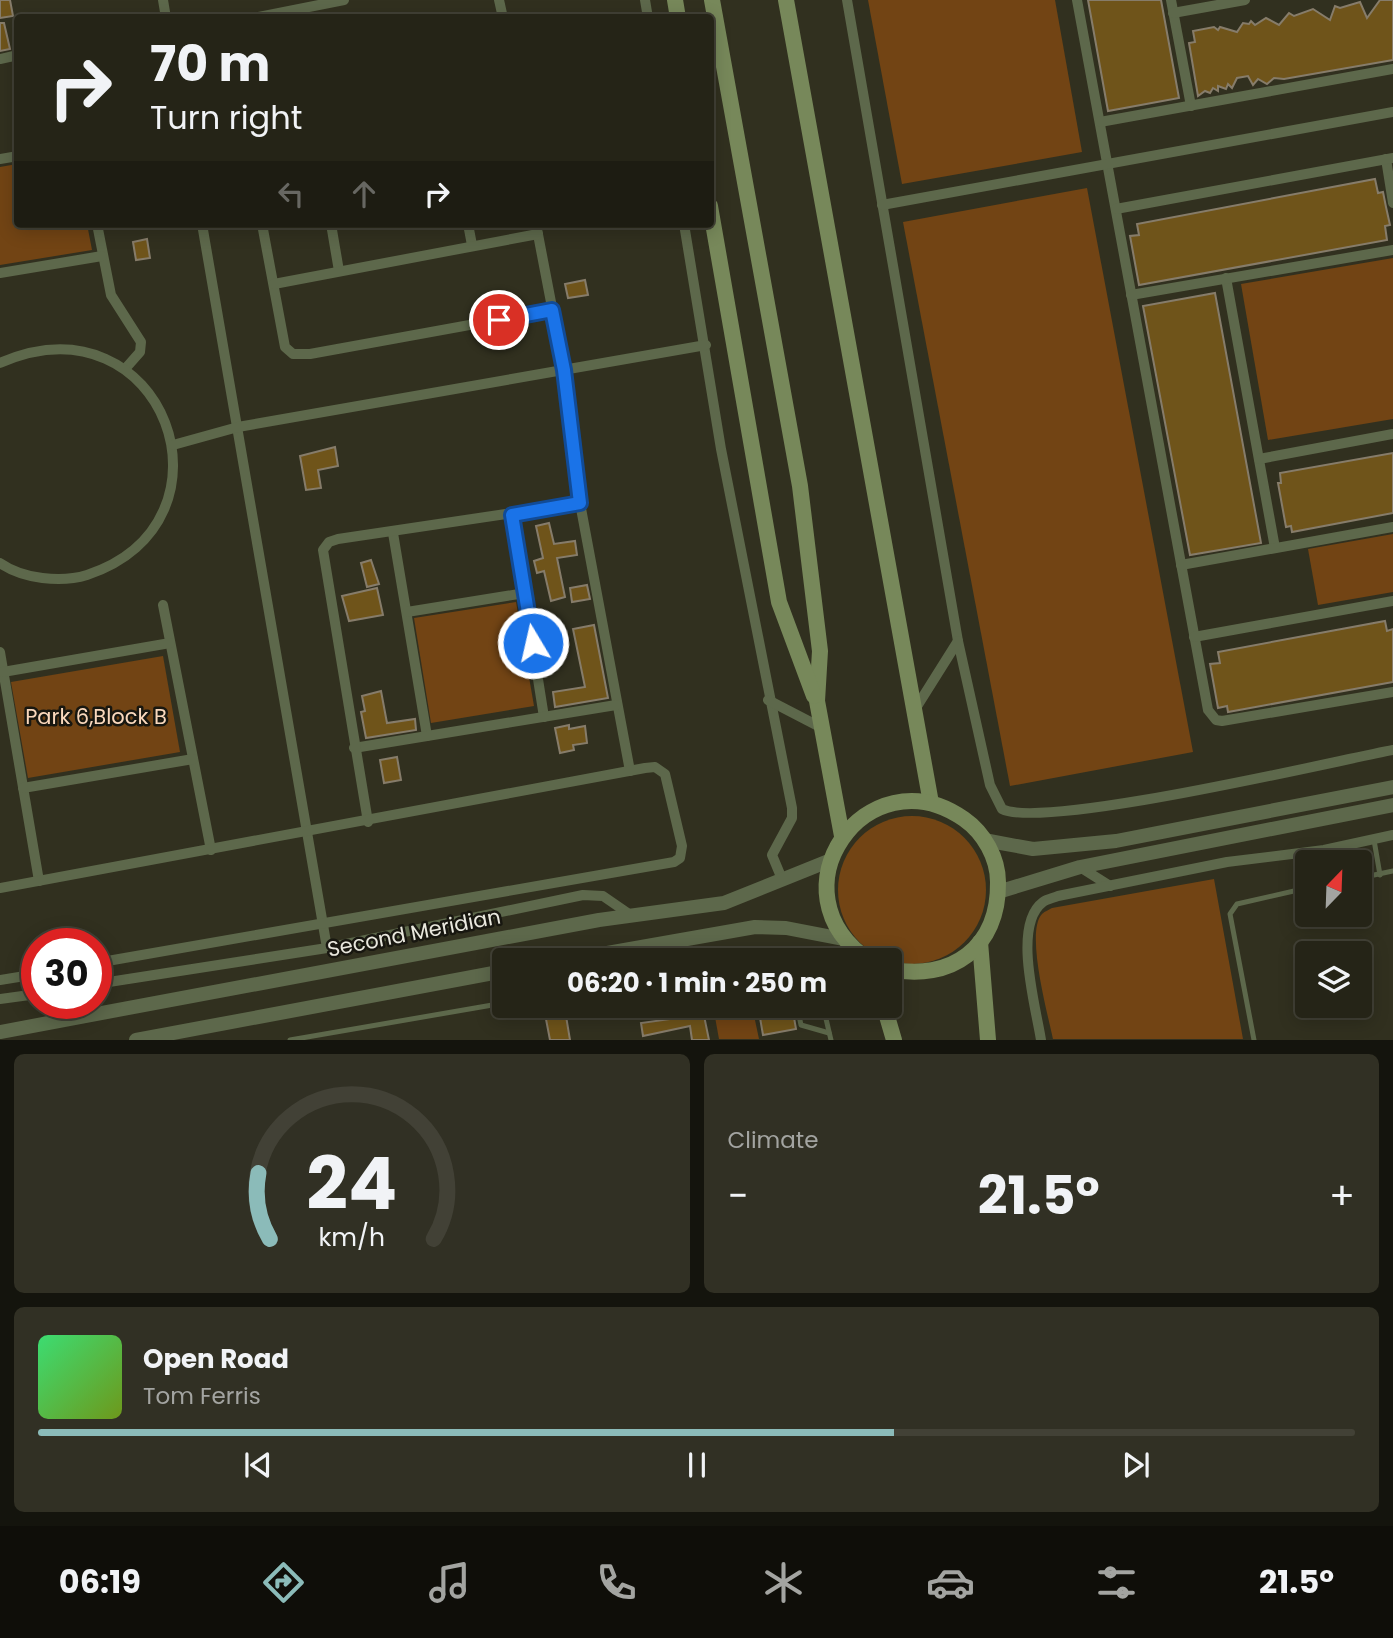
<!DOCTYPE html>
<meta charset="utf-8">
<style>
body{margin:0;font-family:Poppins,sans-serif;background:#313024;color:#f1f3f6;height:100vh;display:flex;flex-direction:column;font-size:26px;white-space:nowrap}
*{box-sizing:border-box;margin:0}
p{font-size:23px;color:#a3a4a1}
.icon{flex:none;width:38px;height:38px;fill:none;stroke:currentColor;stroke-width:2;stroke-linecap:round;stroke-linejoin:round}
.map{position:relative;height:1040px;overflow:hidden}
.side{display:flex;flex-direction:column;gap:14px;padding:14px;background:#14140d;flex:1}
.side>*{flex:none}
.top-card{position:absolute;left:14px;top:14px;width:700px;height:214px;border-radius:7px;box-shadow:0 4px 18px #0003,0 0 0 2px #424136;background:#252417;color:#f1f3f6;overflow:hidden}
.needle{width:46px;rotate:23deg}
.tools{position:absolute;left:1295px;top:850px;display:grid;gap:14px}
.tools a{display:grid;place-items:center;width:77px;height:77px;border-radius:7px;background:#252417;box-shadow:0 4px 18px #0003,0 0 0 2px #424136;font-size:35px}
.speed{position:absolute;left:21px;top:928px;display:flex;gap:14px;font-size:35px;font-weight:700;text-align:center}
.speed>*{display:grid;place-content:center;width:91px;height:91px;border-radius:50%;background:#252417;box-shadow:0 4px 18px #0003,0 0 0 2px #424136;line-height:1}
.speed .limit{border:10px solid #d22;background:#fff;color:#111}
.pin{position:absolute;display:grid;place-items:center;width:60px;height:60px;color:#fff;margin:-30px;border:4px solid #fff;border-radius:50%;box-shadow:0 2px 7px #0007}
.me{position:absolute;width:77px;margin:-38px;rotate:351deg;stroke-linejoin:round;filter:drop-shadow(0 0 5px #0008)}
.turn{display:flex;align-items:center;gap:24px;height:147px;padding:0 21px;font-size:32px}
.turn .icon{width:91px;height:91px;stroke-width:2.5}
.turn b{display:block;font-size:49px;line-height:60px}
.lanes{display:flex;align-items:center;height:66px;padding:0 21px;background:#0003;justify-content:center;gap:35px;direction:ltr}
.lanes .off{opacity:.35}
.big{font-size:52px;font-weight:700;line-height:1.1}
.side .card{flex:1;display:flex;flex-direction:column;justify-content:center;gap:10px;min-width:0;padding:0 24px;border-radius:10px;background:#313024}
.side .dial{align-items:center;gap:0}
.dial svg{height:182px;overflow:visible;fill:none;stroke:#424136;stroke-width:7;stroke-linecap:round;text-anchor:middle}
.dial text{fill:#f1f3f6;stroke:none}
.song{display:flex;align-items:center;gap:21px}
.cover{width:84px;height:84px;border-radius:10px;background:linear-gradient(135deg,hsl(140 70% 55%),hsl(80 70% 35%))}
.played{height:7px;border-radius:4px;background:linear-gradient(90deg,#8bbbb9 65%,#424136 65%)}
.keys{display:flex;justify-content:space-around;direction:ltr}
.heat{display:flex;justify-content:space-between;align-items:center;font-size:38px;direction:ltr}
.side .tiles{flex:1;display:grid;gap:14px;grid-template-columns:1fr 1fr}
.card:last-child{grid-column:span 2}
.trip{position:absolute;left:492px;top:948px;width:410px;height:70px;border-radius:7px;background:#252417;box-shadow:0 4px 18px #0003,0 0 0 2px #424136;font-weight:700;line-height:70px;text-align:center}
.tabs{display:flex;height:112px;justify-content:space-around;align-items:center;background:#0f0e09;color:#a3a4a1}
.tabs .icon{width:49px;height:49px}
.tabs .on{color:#8bbbb9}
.tabs b{font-size:32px;color:#f1f3f6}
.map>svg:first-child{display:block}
</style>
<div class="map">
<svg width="1393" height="1040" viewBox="0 0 1393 1040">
<rect width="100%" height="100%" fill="#31301f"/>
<g fill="#724414">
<polygon points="868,0 1055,0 1082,152 902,184"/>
<polygon points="17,164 18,224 87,224 92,250 0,265 0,167"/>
<polygon points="1087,188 1193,752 1010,786 903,222"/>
<polygon points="1393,258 1393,419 1268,440 1241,284"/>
<polygon points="1393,534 1393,592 1318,605 1308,549"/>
<polygon points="516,602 534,706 431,723 414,618"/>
<polygon points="163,656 180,752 28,778 11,682"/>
<circle cx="912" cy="890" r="74"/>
<path d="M1214,879L1243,1039H1053C1048,1015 1025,932 1042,914C1045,911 1049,910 1052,908Z"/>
<polygon points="713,1006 752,1006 759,1039 719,1039"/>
</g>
<g fill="#6f541a" stroke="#867c6a" stroke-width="2">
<polygon points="0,0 10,0 13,16 0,18"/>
<polygon points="1088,0 1161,0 1179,98 1108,111"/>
<polygon points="1380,0 1393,0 1393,60 1284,79 1274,78 1267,84 1258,79 1253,85 1248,76 1237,78 1232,88 1228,84 1226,89 1218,86 1218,91 1213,88 1210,93 1205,91 1198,96 1189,43 1195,42 1193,31 1214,27 1218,30 1220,27 1237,32 1243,23 1249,24 1251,21 1255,25 1266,18 1279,25 1289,13 1294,16 1313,9 1330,20 1335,6 1340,8 1360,2 1367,18"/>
<polygon points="0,23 4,23 10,49 0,51"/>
<polygon points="1375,179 1378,193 1383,192 1386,207 1390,225 1385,226 1387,240 1139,285 1130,236 1139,235 1137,224"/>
<polygon points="147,239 150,258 136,260 133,242"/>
<polygon points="585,280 588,295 568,298 565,284"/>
<polygon points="1215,293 1261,543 1190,555 1143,306"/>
<polygon points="335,447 338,466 318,470 321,488 306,490 300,456"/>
<polygon points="1393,453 1393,513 1292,532 1291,526 1286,527 1278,483 1281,483 1280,473"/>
<polygon points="549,523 554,544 575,541 577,555 557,558 565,597 551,601 544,571 537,573 534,561 543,558 536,526"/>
<polygon points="371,560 379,584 367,587 361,563"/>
<polygon points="587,585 590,599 572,602 570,588"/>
<polygon points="377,588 383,615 349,621 342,596"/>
<polygon points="1385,621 1387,631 1393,629 1393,682 1228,712 1227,706 1218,708 1210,664 1220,663 1218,652"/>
<polygon points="594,625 608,698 555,707 553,692 585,687 573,629"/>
<polygon points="381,691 387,723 415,719 416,730 366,738 361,712 365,711 362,696"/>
<polygon points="569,725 569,729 585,726 587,743 573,745 574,750 560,753 555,728"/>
<polygon points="397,757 401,780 384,783 380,760"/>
<polygon points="702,1006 709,1040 692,1040 690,1026 643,1036 641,1023 685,1017 683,1010"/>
<polygon points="758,1006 792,1006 796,1029 763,1035"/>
<polygon points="565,1010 570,1040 550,1040 545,1014"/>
</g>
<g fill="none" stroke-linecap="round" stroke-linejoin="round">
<g stroke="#5d684b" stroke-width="5">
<polyline points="1374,840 1380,875"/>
<polyline points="1324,850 1326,863"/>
<polyline points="1360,878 1393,871"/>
<polyline points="755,961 794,956 803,961"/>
<polyline points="797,1006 801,1025 829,1033"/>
<polyline points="823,1006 831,1040"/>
<polyline points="290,1040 504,1003"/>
<polyline points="1254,1040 1230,914 1237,904 1307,888"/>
</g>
<g stroke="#5d684b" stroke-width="10">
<polyline points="163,0 166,18"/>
<polyline points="499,0 503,18"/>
<polyline points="645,0 648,18"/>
<path d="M847,0L958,641L990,785L1002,809C1043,830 1330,762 1393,750"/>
<polyline points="1077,0 1208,710 1216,720 1222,721 1393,692"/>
<polyline points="1171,0 1191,106"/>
<polyline points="1173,13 1245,0"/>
<polyline points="253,18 344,0"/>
<polyline points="0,59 18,55"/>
<polyline points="1100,122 1393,69"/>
<polyline points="0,159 18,156"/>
<polyline points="1386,159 1393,203"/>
<polyline points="882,205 1393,112"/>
<polyline points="1116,209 1393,158"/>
<polyline points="97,224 111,295 141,342 140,352 125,369"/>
<polyline points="202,224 327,948"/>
<polyline points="262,224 285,347 293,354 310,354 552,310"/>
<polyline points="331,224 339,271"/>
<polyline points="468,224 472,245"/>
<polyline points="536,224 564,370 580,503 630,771"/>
<polyline points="684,224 721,449 792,808 792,818 772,855 782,879"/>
<polyline points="0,273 102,256"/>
<polyline points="1226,278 1275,548"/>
<polyline points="274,284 538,234"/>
<polyline points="1131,295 1393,250"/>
<path d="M0,363C164,292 247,522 87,575C61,583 23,579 0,563"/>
<polyline points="173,445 238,427 706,345"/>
<polyline points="1259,459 1393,434"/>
<polyline points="512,515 544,717"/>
<polyline points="393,533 427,736"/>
<polyline points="1181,565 1393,527"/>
<polyline points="163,605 211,850"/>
<polyline points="407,612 525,593"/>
<polyline points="1194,637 1393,601"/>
<polyline points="0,652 39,881"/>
<polyline points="3,672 170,643"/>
<polyline points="768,700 822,728"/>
<polyline points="914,711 958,641"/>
<polyline points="354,748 616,705"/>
<polyline points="23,788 193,759"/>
<polyline points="368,822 323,550 329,542 338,539 580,503"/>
<polyline points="1080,867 1110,886"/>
<polyline points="0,888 645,768 655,767 665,774 682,846 680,858 674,862 96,963"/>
<polyline points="0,980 37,974"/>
<polyline points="96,984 327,948 583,895 603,896 632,916"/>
<polyline points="0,999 37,994"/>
<path d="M1041,1040C1036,1007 1012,925 1043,902C1047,899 1054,898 1058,896L1227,862L1324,850L1393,835"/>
</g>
<g stroke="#5d684b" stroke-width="14">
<polyline points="984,840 1033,849 1116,841 1393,787"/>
<polyline points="998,892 1080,867 1393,805"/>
<polyline points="562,961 755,927 786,928 843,939"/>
<polyline points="0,1032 599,920 724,903 831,860"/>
<polyline points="136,1040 504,971"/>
</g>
<g stroke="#77885a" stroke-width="16">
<polyline points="675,0 678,18"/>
<polyline points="712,0 800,486 820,651 817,701 842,836"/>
<polyline points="786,0 931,803"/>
<polyline points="710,206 779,602 814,696"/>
<polyline points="980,942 988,1040"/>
<path d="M870,961C767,893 867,751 964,819C984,833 998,858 998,882C999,948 951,982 889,969"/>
<polyline points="884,1006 894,1040"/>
</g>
</g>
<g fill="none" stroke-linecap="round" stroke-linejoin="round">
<defs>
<polyline id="route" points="499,320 552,310 564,370 580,503 512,515 533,643"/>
</defs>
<use href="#route" stroke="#114b97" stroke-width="18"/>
<use href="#route" stroke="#1a73e8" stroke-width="12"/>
</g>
<g text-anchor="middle" stroke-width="5" stroke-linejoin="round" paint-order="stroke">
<g font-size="21" fill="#fad8bc" stroke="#181710">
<text x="96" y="724">Park 6,Block B</text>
</g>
<g font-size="21" fill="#e9e8de" stroke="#181710">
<text transform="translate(414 933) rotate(-11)" y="7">Second Meridian</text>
</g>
</g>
</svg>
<div class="tools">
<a><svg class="needle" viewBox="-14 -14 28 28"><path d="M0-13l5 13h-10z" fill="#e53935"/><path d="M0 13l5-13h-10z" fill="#a3a4a1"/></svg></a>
<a><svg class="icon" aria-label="layers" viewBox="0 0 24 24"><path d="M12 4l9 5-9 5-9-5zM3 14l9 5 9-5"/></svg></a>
</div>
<div class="speed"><div class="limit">30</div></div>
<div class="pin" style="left:499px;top:320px;background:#d93025"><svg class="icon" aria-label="arrive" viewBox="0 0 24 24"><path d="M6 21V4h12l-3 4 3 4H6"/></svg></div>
<svg class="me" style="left:533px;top:643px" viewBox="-20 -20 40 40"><circle r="17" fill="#1a73e8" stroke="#fff" stroke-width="3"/><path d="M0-11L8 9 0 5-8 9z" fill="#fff"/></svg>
<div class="trip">06:20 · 1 min · 250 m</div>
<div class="top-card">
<div class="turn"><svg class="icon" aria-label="right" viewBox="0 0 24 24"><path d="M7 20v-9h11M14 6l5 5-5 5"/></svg><div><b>70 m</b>Turn right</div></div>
<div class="lanes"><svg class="icon off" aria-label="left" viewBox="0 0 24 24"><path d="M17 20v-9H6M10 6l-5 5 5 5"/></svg><svg class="icon off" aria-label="ahead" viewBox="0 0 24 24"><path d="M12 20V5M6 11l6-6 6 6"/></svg><svg class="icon" aria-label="right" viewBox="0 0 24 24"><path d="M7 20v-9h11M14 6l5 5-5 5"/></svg></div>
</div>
</div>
<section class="side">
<div class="tiles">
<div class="card dial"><svg viewBox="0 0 100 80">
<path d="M14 69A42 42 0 1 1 86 69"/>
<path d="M14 69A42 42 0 0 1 9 40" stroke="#8bbbb9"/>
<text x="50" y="56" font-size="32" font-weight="700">24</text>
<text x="50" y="72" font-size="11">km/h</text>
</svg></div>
<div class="card"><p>Climate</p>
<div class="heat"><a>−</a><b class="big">21.5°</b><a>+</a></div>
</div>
<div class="card">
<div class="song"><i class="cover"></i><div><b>Open Road</b><p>Tom Ferris</p></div></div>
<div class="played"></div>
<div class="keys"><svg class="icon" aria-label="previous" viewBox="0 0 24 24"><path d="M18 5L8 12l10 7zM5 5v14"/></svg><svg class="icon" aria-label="pause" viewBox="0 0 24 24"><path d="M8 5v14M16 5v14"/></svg><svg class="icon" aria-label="next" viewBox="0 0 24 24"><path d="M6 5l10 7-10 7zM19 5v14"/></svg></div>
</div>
</div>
</section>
<nav class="tabs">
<b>06:19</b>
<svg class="icon on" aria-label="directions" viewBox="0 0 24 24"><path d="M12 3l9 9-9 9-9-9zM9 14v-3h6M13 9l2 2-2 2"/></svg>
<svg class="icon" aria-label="music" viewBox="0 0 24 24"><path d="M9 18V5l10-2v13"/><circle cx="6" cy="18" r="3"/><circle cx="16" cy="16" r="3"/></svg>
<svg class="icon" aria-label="phone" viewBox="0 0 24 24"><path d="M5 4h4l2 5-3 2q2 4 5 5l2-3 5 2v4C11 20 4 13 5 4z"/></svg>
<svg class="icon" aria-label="climate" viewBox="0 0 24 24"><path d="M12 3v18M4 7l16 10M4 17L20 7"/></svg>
<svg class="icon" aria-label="car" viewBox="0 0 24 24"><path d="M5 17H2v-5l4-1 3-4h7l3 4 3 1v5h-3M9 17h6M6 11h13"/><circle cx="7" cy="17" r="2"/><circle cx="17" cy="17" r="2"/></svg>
<svg class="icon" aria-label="filters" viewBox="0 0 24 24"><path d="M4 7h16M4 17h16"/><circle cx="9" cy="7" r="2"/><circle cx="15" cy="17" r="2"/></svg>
<b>21.5°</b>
</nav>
